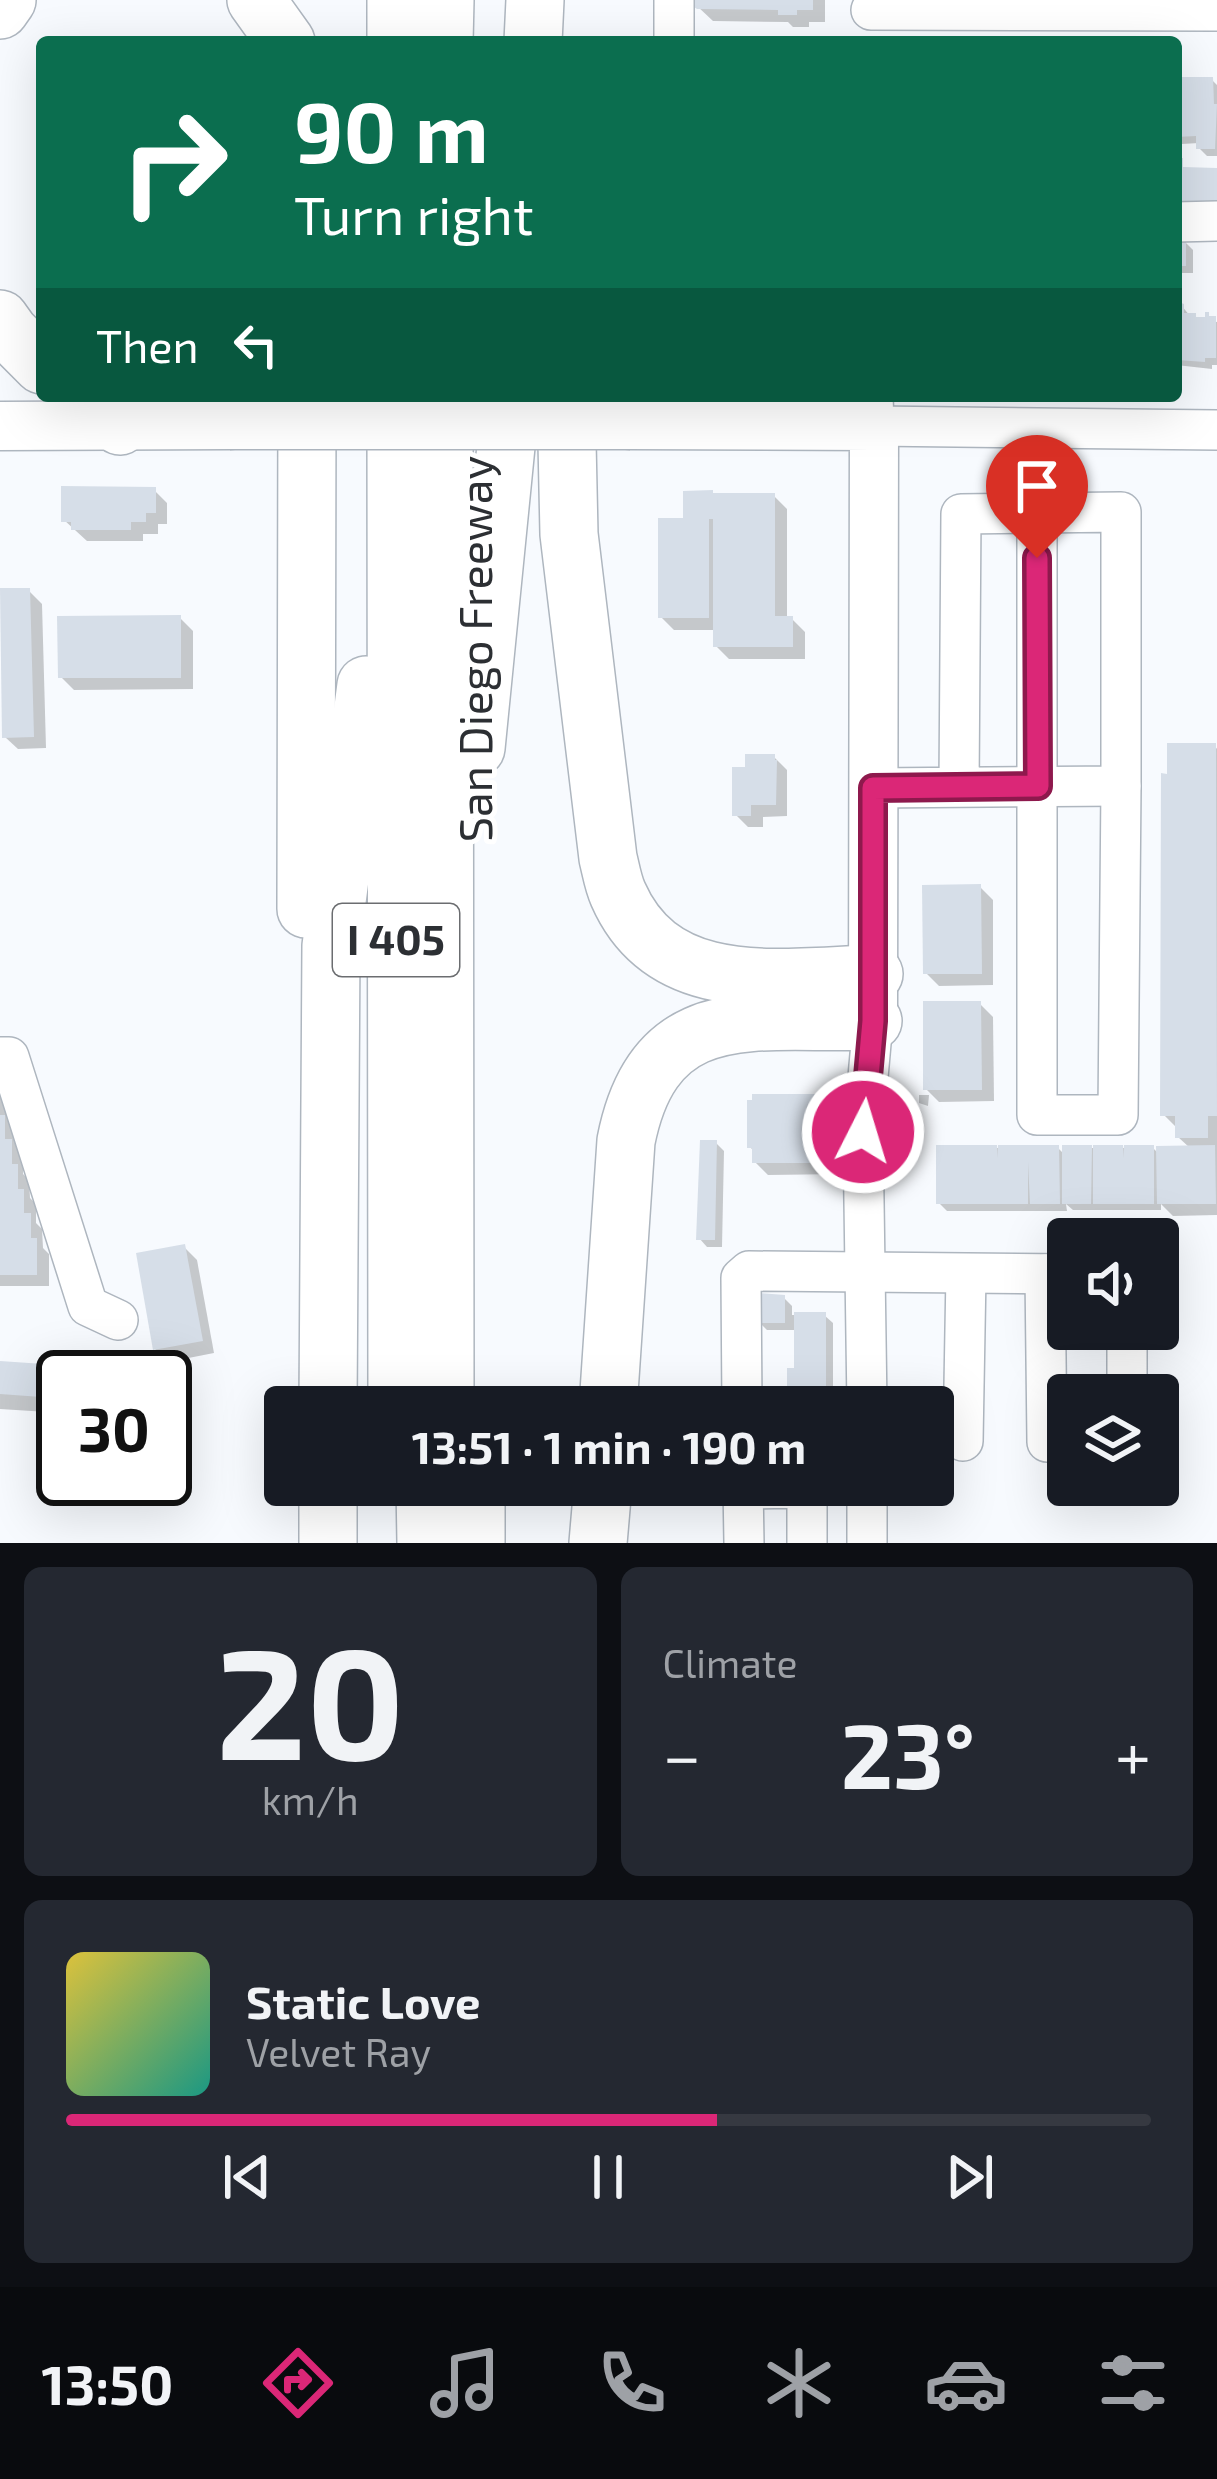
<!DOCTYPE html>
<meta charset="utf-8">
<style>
body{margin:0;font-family:"Exo 2",sans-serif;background:#242831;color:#f1f3f6;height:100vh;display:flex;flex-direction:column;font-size:45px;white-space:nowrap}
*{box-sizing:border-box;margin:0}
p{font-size:39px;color:#9ea1a6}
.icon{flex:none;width:66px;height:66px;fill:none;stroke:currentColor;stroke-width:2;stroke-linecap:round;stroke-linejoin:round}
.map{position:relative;height:1543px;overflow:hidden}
.details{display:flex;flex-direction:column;gap:24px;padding:24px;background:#0d0f14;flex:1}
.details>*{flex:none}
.guide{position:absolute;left:36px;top:36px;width:1146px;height:366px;border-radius:12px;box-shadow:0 12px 48px #0002;background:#0b6e4f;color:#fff;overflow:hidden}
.fabs{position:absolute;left:1047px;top:1218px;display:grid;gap:24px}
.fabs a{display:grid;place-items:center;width:132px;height:132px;border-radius:12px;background:#171b24;box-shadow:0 12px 48px #0002;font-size:60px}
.speed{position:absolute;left:36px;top:1350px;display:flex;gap:24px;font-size:60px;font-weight:700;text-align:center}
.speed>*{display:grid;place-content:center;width:156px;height:156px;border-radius:50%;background:#171b24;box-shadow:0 12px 48px #0002;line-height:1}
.speed .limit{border:6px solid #111;border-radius:18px;background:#fff;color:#111}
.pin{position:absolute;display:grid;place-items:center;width:102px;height:102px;color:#fff;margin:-123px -51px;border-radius:50% 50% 50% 0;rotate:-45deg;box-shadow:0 0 12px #0007}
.pin .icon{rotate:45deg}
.me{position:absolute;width:132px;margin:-66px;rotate:5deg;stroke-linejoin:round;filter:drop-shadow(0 0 9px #0008)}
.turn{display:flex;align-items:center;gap:42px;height:252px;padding:0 60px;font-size:54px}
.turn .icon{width:156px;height:156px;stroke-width:2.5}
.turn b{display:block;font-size:84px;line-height:102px}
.then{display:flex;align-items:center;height:114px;padding:0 60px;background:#0003;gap:24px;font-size:45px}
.big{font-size:90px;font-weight:700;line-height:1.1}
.details .widget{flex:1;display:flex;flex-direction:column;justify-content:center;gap:18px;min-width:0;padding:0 42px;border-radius:18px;background:#242831}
.details .dial{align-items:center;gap:0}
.dial b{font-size:156px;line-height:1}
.song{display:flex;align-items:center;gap:36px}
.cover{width:144px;height:144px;border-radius:18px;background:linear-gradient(135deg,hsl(50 70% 55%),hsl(170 70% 35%))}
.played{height:12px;border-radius:6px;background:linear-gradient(90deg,#db2777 60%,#363941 60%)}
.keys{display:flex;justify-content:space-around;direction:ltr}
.heat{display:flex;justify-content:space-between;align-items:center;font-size:66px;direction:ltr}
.details .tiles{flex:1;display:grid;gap:24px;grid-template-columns:1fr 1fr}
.widget:last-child{grid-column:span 2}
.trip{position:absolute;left:264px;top:1386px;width:690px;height:120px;border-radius:12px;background:#171b24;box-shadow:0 12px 48px #0002;font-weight:700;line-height:120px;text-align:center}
.dock{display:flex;height:192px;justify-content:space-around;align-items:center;background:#090b0e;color:#9ea1a6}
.dock .icon{width:84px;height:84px}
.dock .current{color:#db2777}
.dock b{font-size:54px;color:#f1f3f6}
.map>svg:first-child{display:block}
</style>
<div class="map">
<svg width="1217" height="1543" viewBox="0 0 1217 1543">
<rect width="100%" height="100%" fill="#f7fafe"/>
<g fill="#0003">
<polygon points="697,0 825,0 825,22 809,22 809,27 793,27 788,22 713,21 697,6"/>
<polygon points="1176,80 1212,80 1217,85 1217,156 1207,156 1199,148 1199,143 1182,144 1176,138"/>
<polygon points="1176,242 1185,242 1193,250 1193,273 1176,273"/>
<polygon points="1176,304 1180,304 1191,317 1217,322 1217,365 1212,365 1212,369 1176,365"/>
<polygon points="154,490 167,503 167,524 158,524 158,534 143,534 143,541 87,541 64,520"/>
<polygon points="774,496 787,509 787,619 792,619 805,632 805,659 729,659 716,646 716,630 674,630 661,617 686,521"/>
<polygon points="29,591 42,604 46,748 18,749 5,737"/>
<polygon points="180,618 193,631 193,689 74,690 61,677"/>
<polygon points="1215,746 1217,749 1217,1215 1173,1216 1161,1204 1161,1210 1073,1210 1066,1204 1067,1211 947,1211 939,1203 939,1148 1058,1148 1065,1155 1065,1148 1153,1148 1159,1154 1190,1148 1178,1137 1178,1129 1163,1114"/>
<polygon points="774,757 787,770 787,816 763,817 763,827 748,827 735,814 748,770"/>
<polygon points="980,887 993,900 993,985 939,986 926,973"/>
<polygon points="980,1004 993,1017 994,1101 939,1102 926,1089"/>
<polygon points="0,1088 17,1131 17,1148 23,1155 23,1174 29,1180 30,1198 36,1204 36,1223 42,1229 43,1248 49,1254 49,1286 0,1286"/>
<polygon points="919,1095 929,1095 928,1106 919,1103"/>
<polygon points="830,1096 843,1109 843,1174 768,1175 755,1162 755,1152 750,1147"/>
<polygon points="716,1143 724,1151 722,1247 707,1247 699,1238"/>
<polygon points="184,1247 197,1260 214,1353 168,1362 155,1349"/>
<polygon points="784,1298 792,1306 792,1315 824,1315 833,1323 833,1395 799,1395 790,1386 797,1371 797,1330 767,1330 759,1322"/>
<polygon points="0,1364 56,1368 66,1377 63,1377 63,1413 0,1409"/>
</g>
<g fill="#d6dee8">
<polygon points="694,0 813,0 813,10 797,10 797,15 778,15 778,10 697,9 694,7"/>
<polygon points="1176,77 1213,77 1214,104 1217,104 1215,149 1196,149 1196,136 1176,137"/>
<polygon points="1176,158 1183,158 1183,167 1217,168 1217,209 1176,209"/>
<rect x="1176" y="239" width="10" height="27"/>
<polygon points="1176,301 1184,304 1184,313 1196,313 1196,317 1205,317 1205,312 1209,312 1209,316 1216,316 1216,358 1205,358 1205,362 1177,360"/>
<polygon points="61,486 156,487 156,513 146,513 146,522 131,522 131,530 71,530 71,522 61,522"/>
<polygon points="713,490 713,493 775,493 775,616 793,616 793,647 713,647 713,519 709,519 709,618 658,618 658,518 683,518 683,491"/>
<polygon points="0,588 30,588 34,737 2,738"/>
<polygon points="181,615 181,678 58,678 57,616"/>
<polygon points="1167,743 1216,743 1217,1116 1208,1116 1208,1138 1175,1138 1175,1116 1160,1116 1161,773 1167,774"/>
<polygon points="745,754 775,754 775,760 777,760 776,805 751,805 751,816 732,816 732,767 745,767"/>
<polygon points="981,884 982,974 923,974 922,885"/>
<polygon points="923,1001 981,1001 982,1090 923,1090"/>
<polygon points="752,1094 832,1094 832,1163 752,1163 752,1148 747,1148 747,1100 752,1100"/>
<polygon points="0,1115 5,1115 5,1139 12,1139 12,1164 18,1164 18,1189 24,1189 24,1213 31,1213 31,1238 37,1238 37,1275 0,1275"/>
<polygon points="700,1140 717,1140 715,1240 696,1240"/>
<polygon points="936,1145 997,1145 998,1158 998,1145 1059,1145 1060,1204 1030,1204 1028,1162 1028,1204 936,1204"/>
<polygon points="1062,1145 1092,1145 1091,1204 1062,1204"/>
<polygon points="1093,1145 1123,1145 1124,1158 1124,1145 1154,1145 1154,1204 1093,1204"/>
<polygon points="1215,1145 1216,1204 1157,1204 1156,1146"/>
<polygon points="185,1244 203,1341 153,1350 136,1253"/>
<polygon points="758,1293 785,1295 785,1323 756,1323"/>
<polygon points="794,1312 826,1312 826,1388 787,1388 787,1368 794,1368"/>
<polygon points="0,1361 58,1365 55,1398 0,1394"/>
</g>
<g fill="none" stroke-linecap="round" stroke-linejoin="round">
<defs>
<g id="minor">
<polyline points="871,10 1217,11"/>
<polyline points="674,42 674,0"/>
<polyline points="1176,222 1217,221"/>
<polyline points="873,396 874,426 1217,430"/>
<polyline points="1037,513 1037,1115 1118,1115 1121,786"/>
<polyline points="873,788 1121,786 1121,512 961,514 959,786"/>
<polyline points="0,1057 9,1057 88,1306 118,1320"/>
<polyline points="1045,1274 1047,1442"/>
<polyline points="1127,1395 1127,1329"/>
<polyline points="742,1407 741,1278 749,1271 1068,1274"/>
<polyline points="867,1407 863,1133 873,1021"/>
<polyline points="963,1441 966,1274"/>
<polyline points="743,1485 744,1543"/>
<polyline points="867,1485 867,1543"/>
<polyline points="743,1489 800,1488 807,1491 807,1543"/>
</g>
<g id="major">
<polyline points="630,425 874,426 873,1011"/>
<polyline points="0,426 230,425"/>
</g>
<g id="highway">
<polyline points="256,0 286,42"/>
<polyline points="0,10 7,0"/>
<polyline points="396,42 396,0"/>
<polyline points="444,42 445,0"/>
<polyline points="533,42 535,0"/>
<polyline points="0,319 10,333 42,365"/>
<polyline points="88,396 120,426"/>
<polyline points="396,396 397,1407"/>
<polyline points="444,396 445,1407"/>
<path d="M566,396L569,534L608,858C611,870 613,883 618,894C664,999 781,976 874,974"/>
<polyline points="476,748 511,396"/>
<polyline points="306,909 307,396"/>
<polyline points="328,1407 331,946 366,685"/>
<path d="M608,1407L626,1141C655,994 760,1026 873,1021"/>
<polyline points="425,1485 426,1543"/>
<polyline points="328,1543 328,1485"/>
<polyline points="476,1543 476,1485"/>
<polyline points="598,1543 603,1485"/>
</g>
</defs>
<use href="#minor" stroke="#aeb6bf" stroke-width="42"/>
<use href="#major" stroke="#aeb6bf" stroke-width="51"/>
<use href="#highway" stroke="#aeb6bf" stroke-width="60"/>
<use href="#minor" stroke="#fff" stroke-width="39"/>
<use href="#major" stroke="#fff" stroke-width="48"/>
<use href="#highway" stroke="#fff" stroke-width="57"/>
<defs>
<polyline id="major-bridge" points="230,425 630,425"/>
</defs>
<use href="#major-bridge" stroke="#aeb6bf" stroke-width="51" stroke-linecap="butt"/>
<use href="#major-bridge" stroke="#fff" stroke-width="48"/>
</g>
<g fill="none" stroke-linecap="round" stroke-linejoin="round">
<defs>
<polyline id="route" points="863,1132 873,1021 873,788 1038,786 1037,558"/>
</defs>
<use href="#route" stroke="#8e194d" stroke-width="30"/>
<use href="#route" stroke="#db2777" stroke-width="21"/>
</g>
<g text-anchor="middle" stroke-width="10" stroke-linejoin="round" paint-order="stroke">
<rect fill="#fff" stroke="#6b6d70" stroke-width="3" x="333" y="904" width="126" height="72" rx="9"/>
<g font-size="42" font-weight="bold" fill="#2c2f33">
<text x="396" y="955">I 405</text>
</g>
<g font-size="45" fill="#2c2f33" stroke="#fff">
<text transform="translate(476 649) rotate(-90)" y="16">San Diego Freeway</text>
</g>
</g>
</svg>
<div class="fabs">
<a><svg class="icon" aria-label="sound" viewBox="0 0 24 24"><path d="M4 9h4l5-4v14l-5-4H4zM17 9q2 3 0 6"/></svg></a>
<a><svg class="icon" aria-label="layers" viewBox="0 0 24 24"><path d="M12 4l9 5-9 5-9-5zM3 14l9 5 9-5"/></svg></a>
</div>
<div class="speed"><div class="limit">30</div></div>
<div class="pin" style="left:1037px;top:558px;background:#d93025"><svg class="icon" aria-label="arrive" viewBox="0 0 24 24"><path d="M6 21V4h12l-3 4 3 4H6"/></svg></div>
<svg class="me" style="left:863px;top:1132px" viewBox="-20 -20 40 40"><circle r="17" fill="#db2777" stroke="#fff" stroke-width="3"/><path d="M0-11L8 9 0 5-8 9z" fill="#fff"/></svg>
<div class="trip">13:51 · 1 min · 190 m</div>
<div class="guide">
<div class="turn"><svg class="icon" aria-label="right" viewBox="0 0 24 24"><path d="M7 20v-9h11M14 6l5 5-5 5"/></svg><div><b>90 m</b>Turn right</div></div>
<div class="then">Then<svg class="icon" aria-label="left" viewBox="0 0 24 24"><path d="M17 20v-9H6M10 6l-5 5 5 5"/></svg></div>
</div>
</div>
<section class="details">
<div class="tiles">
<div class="widget dial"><b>20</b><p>km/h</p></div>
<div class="widget"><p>Climate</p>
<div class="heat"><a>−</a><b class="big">23°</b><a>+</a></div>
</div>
<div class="widget">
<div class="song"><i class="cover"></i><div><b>Static Love</b><p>Velvet Ray</p></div></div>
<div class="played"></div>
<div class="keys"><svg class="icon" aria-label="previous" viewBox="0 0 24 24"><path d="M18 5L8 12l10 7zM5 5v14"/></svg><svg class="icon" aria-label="pause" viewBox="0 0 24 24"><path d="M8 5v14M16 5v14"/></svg><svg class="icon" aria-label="next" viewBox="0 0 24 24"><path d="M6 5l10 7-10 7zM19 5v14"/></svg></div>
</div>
</div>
</section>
<nav class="dock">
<b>13:50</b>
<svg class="icon current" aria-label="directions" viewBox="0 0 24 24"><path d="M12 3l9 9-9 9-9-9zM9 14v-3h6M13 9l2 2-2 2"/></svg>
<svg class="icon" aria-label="music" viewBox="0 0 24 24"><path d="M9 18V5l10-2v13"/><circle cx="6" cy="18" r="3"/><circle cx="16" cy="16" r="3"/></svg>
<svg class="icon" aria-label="phone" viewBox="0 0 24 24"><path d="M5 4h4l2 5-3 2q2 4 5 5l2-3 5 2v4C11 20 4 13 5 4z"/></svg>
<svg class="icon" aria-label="climate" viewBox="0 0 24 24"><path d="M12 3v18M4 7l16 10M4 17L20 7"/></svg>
<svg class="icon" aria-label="car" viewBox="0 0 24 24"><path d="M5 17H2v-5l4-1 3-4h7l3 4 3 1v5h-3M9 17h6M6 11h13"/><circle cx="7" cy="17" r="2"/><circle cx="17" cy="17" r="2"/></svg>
<svg class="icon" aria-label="filters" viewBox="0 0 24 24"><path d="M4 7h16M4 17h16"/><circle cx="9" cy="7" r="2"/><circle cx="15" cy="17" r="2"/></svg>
</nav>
